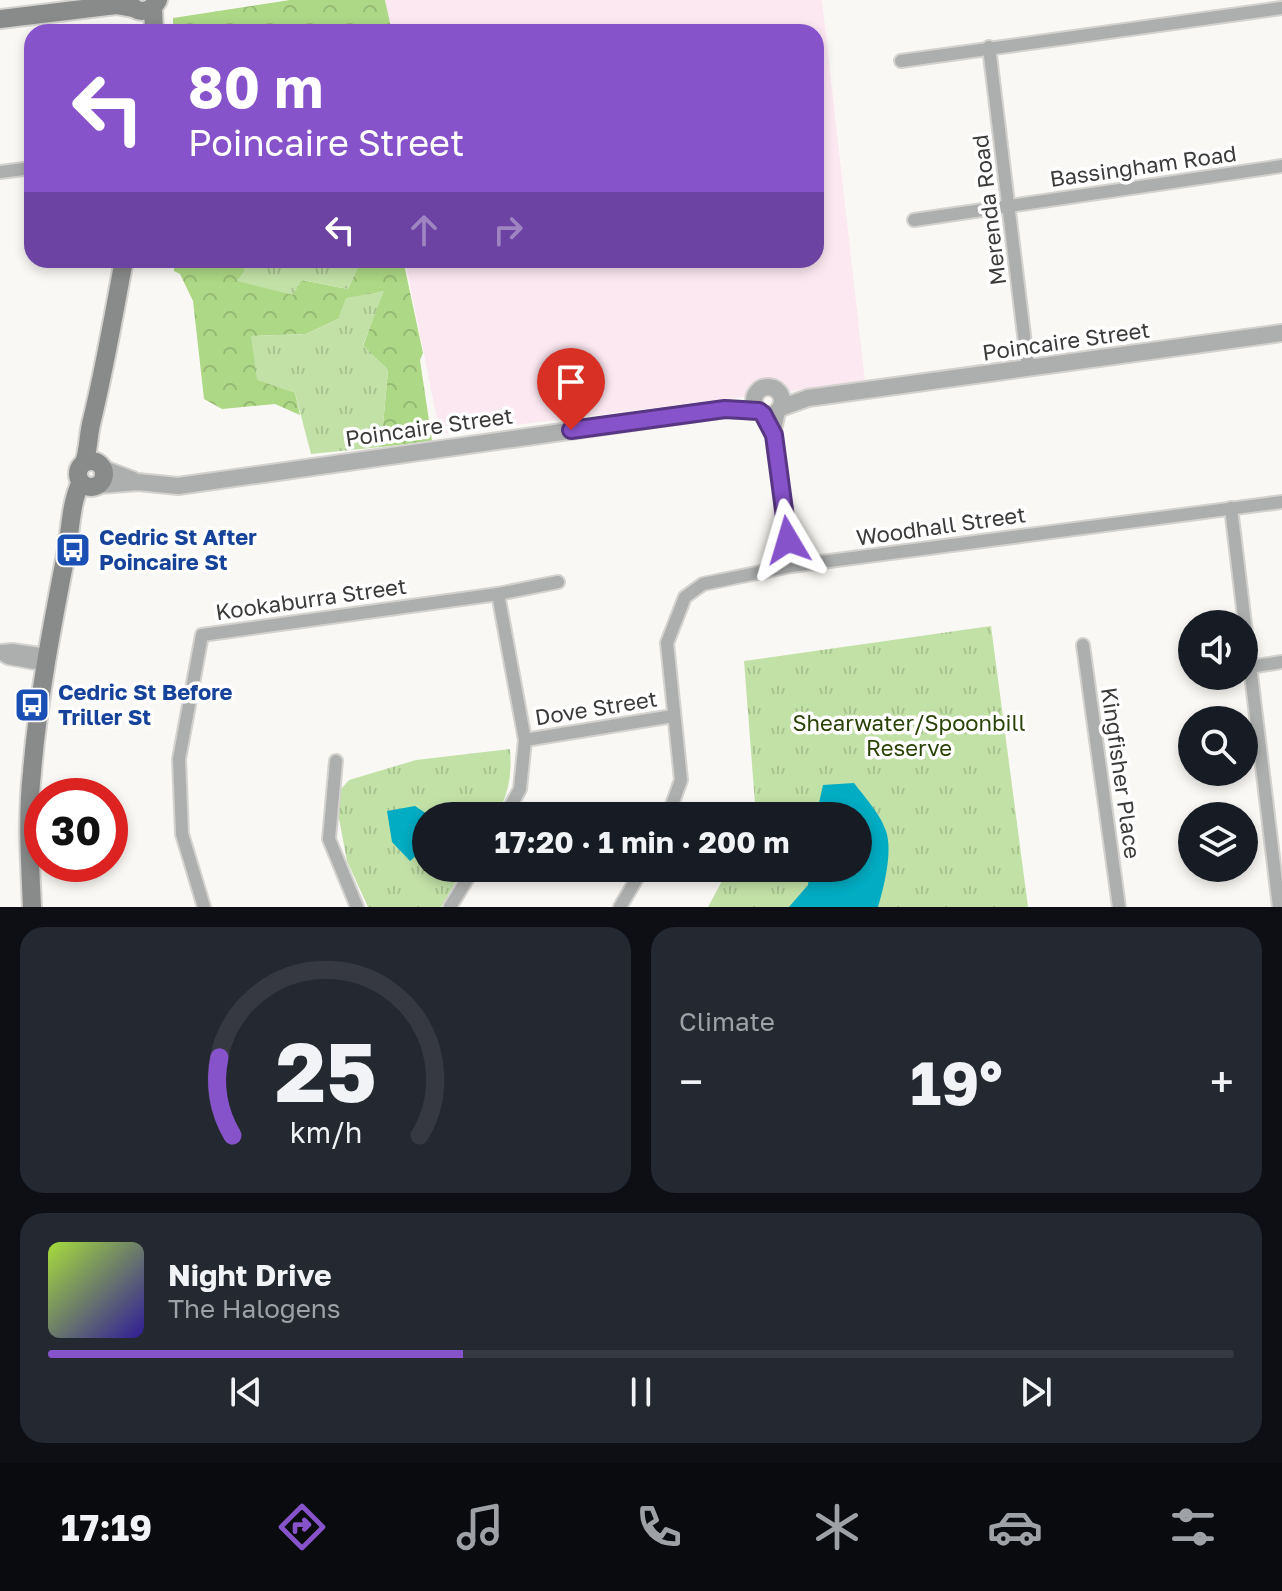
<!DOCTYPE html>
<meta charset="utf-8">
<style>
body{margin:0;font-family:"Golos Text",sans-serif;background:#242831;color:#f1f3f6;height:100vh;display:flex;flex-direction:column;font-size:30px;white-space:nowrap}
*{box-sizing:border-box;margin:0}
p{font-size:26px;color:#9ea1a6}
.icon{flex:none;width:44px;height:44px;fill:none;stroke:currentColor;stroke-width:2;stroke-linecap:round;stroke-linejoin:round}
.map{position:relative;height:907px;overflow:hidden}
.details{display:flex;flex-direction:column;gap:20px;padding:20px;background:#0d0f14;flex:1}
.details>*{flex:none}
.hud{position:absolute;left:24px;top:24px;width:800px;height:244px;border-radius:24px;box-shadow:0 4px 12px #0003;background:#8753cb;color:#fff;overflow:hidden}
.buttons{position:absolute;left:1178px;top:610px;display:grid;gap:16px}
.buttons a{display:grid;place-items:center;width:80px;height:80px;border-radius:50%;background:#171b24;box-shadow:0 4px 12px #0003;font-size:40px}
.speed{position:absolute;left:24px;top:778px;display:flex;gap:16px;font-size:40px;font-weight:700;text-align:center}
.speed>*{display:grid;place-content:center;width:104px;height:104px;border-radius:50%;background:#171b24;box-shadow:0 4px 12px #0003;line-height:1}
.speed .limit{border:12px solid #d22;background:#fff;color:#111}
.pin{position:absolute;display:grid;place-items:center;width:68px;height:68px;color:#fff;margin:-82px -34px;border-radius:50% 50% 50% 0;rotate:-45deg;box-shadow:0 0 8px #0007}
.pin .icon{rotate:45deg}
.me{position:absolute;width:88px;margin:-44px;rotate:353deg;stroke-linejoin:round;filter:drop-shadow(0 0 6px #0008)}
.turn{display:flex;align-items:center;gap:28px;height:168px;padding:0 32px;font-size:36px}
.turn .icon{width:104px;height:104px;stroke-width:2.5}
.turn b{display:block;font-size:56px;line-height:68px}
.lanes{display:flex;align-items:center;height:76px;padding:0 32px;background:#0003;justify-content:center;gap:40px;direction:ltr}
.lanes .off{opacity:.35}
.big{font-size:60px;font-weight:700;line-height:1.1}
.details .tile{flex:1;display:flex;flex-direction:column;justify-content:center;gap:12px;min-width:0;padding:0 28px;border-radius:24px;background:#242831}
.details .dial{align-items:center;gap:0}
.dial svg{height:208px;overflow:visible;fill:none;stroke:#363941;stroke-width:7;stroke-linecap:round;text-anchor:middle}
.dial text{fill:#f1f3f6;stroke:none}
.song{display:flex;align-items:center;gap:24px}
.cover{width:96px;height:96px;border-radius:12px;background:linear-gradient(135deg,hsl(80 70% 55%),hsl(250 70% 35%))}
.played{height:8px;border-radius:4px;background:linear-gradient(90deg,#8753cb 35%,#363941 35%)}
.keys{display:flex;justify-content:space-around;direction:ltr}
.heat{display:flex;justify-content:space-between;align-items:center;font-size:44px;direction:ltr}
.details .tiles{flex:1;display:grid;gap:20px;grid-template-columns:1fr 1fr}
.tile:last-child{grid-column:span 2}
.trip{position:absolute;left:412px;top:802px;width:460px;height:80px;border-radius:40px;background:#171b24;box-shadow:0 4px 12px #0003;font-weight:700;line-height:80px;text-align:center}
.tabs{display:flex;height:128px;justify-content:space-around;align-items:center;background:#090b0e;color:#9ea1a6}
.tabs .icon{width:56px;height:56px}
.tabs .on{color:#8753cb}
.tabs b{font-size:36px;color:#f1f3f6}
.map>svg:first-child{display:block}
</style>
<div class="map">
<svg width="1282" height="907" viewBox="0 0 1282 907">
<defs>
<pattern id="forest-crowns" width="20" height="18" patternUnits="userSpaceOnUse" patternTransform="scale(2)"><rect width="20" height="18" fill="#add885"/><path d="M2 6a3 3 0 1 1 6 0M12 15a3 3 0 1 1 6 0" fill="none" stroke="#96ba74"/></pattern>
<pattern id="park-tufts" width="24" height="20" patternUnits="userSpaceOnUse" patternTransform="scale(2)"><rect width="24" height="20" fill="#c2e1a7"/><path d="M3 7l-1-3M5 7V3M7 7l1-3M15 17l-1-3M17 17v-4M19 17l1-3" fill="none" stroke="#a8c290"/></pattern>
</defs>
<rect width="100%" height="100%" fill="#faf8f4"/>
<polygon fill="#fce8f1" points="385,0 822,0 865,382 440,434 406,265 439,260 816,260 816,32 392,32"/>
<g fill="url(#forest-crowns)">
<polygon points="290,0 385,0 392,32 173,32 173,18"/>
<polygon points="174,260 242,260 245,271 238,280 302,280 348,289 361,260 438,260 404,264 423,353 420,360 432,441 381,447 388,370 363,346 383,291 338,319 306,334 251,336 295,393 300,415 275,404 222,409 204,399 193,301 180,274 174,271"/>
</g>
<g fill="url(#park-tufts)">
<polygon points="242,260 361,260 348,289 302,280 293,295 237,281 245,271"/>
<polygon points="384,291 363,345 388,370 381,447 311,454 295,393 257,380 251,336 306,334 338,319 346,298"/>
<polygon points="991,626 1028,907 708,907 729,868 858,868 858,816 756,816 744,661"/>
<path d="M510,749C512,774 509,794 496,816H426V868H464L441,907H368L347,861L337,808L341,789L349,780L416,760Z"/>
</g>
<g fill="#02acc2">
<path d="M854,783C864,796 881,815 886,831C893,851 884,887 878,907H789L808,885L810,868H858V816H816L823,785Z"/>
<polygon points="415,806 430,816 426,816 426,847 410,861 392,842 387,811"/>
</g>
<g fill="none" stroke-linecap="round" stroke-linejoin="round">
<defs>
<g id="minor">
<polyline points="989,47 1028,368"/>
<polyline points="901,61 1282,8"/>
<polyline points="0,172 32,168"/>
<polyline points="914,220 1282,166"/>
<polyline points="779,411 774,435 791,566"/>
<polyline points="1231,508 1279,907"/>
<polyline points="498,594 525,740 520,789 505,816"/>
<polyline points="1083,645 1119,907"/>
<polyline points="0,651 12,650 47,655"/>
<polyline points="0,653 8,658 46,665"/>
<polyline points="1249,667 1282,662"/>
<polyline points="525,740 673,716"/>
<polyline points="336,761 329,839 357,907"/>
<polyline points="668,816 681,780 667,643 685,597 703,584 791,566 1282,502"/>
<polyline points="204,907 182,834 179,759 202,635 498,594 558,582"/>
<polyline points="450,907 474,868"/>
<polyline points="620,907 643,868"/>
</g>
<g id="tertiary">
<circle cx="768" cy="401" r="14"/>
<polyline points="780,408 808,398 1282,333"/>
<polyline points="104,469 133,480"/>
<polyline points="99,485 138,482 178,486 725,409 759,411"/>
</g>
<g id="secondary">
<path d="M128,0C135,15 150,14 158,0"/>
<polyline points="153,7 154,32"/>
<polyline points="0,19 116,5 133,8"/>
<circle cx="91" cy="474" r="13"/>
<path d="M84,463C89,449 88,434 92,420C105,367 114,313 124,260"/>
<path d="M32,907C30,862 27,817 32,772C38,699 52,626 66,554C71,530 70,504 81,482"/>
</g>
</defs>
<use href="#minor" stroke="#d4d2cf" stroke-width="16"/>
<use href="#tertiary" stroke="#d4d2cf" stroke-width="20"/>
<use href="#secondary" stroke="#d4d2cf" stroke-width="22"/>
<use href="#minor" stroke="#adafae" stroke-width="12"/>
<use href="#tertiary" stroke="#adafae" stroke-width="16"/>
<use href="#secondary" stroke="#888b8a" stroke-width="18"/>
</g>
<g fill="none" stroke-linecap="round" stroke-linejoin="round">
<defs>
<polyline id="route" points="571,430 725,409 759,411 763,414 774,435 788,540"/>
</defs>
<use href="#route" stroke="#583684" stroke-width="20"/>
<use href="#route" stroke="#8753cb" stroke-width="14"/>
</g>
<defs>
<symbol id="bus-square" viewBox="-11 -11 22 22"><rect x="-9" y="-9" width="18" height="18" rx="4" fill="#1a4fb4" stroke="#fff"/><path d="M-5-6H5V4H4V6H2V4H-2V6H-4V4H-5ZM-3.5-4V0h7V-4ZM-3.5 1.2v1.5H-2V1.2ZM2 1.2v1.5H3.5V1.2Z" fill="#fff"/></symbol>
</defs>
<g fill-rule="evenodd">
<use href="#bus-square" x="53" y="530" width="40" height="40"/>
<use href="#bus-square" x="12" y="685" width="40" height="40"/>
</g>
<g text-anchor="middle" stroke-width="7" stroke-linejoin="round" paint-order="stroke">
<g font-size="22" fill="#3c3b3a" stroke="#fff">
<text transform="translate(1143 166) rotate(-8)" y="8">Bassingham Road</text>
<text transform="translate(989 210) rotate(-97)" y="8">Merenda Road</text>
<text transform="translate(1066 341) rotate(-8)" y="8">Poincaire Street</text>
<text transform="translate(429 427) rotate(-8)" y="8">Poincaire Street</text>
<text transform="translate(941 526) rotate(-8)" y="8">Woodhall Street</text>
<text transform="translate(311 599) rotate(-8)" y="8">Kookaburra Street</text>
<text transform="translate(596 708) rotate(-9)" y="8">Dove Street</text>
<text transform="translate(1121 773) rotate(82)" y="8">Kingfisher Place</text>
</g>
<g font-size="22" font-weight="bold" fill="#164399" stroke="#fff" text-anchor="start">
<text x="99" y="545">Cedric St After<tspan x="99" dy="25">Poincaire St</tspan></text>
<text x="58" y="700">Cedric St Before<tspan x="58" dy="25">Triller St</tspan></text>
</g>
<g font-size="22" fill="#294205" stroke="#fff">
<text x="909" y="731">Shearwater/Spoonbill<tspan x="909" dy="25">Reserve</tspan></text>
</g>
</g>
</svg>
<div class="buttons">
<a><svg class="icon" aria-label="sound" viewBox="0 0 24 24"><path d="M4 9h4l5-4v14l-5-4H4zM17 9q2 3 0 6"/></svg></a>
<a><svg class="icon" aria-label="search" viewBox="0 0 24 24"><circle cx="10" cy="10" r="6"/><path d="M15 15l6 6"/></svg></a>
<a><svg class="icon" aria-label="layers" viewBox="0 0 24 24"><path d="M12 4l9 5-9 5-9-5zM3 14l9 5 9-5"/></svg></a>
</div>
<div class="speed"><div class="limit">30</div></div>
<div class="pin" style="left:571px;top:430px;background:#d93025"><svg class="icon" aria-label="arrive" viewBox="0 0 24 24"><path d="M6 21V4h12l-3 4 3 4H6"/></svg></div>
<svg class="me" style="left:788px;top:540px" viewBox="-20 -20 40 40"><path d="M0-17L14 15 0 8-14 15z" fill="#8753cb" stroke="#fff" stroke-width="4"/></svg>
<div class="trip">17:20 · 1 min · 200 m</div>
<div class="hud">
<div class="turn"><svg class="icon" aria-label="left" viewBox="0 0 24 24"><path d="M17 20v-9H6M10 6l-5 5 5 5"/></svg><div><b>80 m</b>Poincaire Street</div></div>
<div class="lanes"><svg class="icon" aria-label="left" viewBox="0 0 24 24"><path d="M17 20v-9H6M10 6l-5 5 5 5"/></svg><svg class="icon off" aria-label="ahead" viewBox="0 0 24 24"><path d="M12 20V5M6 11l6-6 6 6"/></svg><svg class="icon off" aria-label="right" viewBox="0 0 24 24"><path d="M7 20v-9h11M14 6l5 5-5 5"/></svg></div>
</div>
</div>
<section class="details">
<div class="tiles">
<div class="tile dial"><svg viewBox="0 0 100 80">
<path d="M14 69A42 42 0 1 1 86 69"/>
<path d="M14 69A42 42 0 0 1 9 39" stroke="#8753cb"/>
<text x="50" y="56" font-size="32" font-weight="700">25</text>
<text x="50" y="72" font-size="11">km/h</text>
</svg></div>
<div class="tile"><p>Climate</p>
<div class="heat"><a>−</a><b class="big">19°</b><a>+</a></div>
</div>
<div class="tile">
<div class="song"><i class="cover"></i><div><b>Night Drive</b><p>The Halogens</p></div></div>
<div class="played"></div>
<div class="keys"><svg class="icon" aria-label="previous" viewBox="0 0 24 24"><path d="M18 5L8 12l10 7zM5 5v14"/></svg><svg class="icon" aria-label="pause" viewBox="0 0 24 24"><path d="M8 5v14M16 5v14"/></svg><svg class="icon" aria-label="next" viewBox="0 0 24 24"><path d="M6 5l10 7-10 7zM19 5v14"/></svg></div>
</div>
</div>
</section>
<nav class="tabs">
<b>17:19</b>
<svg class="icon on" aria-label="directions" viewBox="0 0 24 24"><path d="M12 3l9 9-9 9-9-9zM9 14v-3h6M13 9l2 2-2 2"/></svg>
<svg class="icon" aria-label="music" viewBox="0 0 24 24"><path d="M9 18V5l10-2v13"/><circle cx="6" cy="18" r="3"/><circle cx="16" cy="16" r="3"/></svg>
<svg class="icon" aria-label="phone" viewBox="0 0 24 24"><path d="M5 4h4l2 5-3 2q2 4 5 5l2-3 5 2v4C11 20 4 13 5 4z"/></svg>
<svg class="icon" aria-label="climate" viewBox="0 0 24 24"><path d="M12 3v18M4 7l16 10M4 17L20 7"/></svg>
<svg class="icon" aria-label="car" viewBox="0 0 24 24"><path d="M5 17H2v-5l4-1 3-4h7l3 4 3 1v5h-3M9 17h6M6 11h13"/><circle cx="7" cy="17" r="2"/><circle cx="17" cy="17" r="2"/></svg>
<svg class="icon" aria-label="filters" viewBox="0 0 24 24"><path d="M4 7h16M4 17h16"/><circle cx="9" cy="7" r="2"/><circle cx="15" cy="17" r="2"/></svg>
</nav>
